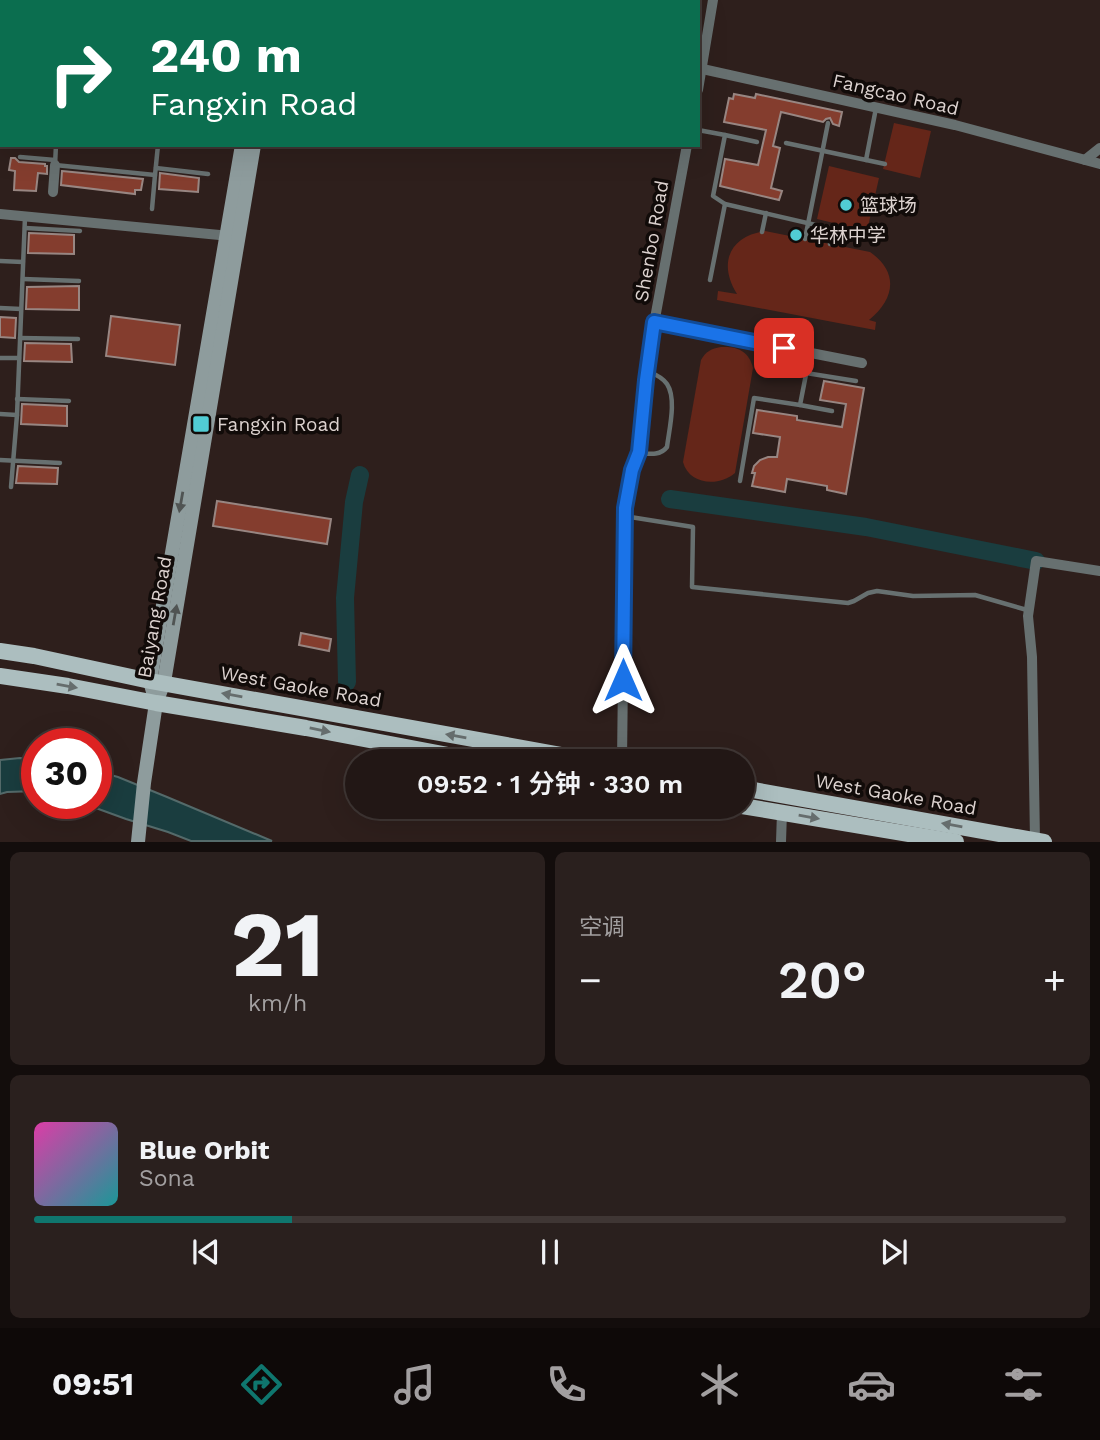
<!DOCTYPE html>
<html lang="zh">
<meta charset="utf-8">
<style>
body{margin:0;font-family:"Work Sans","Noto Sans SC",sans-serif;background:#2a201e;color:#f1f3f6;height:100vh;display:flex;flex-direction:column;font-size:26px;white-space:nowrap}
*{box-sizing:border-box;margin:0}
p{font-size:23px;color:#a29fa0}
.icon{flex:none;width:38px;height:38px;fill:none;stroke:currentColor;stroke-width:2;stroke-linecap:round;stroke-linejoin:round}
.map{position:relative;height:842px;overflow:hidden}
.drawer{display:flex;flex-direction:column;gap:10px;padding:10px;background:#130d0c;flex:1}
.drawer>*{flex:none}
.banner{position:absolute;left:0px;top:0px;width:700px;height:147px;box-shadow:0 7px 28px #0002,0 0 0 2px #3f3634;background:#0b6e4f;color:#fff;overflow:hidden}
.speed{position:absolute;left:21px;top:728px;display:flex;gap:14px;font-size:35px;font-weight:700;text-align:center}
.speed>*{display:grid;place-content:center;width:91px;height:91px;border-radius:50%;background:#221715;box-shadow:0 7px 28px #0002,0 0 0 2px #3f3634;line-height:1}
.speed .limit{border:10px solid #d22;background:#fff;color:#111}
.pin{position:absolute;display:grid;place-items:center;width:60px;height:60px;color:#fff;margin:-30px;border-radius:14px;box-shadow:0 4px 10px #0006}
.me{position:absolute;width:77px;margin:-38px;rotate:0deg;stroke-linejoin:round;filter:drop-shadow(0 0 5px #0008)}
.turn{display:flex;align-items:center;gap:24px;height:147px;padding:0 35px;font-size:32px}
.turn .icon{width:91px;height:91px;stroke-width:2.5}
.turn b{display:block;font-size:49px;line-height:60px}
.big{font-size:52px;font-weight:600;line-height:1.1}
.drawer .card{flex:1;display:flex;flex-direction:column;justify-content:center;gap:10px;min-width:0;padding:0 24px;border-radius:10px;background:#2a201e}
.drawer .dial{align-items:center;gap:0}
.dial b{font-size:91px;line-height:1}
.song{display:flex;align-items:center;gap:21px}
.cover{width:84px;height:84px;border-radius:10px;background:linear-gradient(135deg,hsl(320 70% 55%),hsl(180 70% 35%))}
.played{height:7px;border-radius:4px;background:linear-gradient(90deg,#0f766e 25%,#3f3634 25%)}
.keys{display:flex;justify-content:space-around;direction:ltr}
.heat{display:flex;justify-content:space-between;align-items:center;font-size:38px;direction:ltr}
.drawer .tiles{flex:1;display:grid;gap:10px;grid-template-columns:1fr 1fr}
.card:last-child{grid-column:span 2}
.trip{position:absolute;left:345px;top:749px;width:410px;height:70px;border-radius:35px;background:#221715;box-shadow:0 7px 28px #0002,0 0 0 2px #3f3634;font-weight:600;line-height:70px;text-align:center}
.tabs{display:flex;height:112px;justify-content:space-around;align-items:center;background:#0e0908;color:#a29fa0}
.tabs .icon{width:49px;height:49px}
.tabs .on{color:#0f766e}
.tabs b{font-size:32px;color:#f1f3f6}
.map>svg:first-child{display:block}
</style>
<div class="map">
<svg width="1100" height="842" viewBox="0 0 1100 842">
<rect width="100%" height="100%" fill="#2e1f1c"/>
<g fill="#652619">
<polygon points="894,123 931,131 920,178 883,169"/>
<polygon points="829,166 879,178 867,231 817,219"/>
<path d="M765,231L870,252C899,272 895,299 869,320L876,322L875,330L717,300L718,291L737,294C718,264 729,236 765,231Z"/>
<path d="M721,347C737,346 749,351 753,368L735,473C719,487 689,485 683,462L701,360C706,351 711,349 721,347Z"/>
</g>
<g fill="#1a3d3f" stroke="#546a6a" stroke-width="2">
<polygon points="20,758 37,760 37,791 7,792 0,794 0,760"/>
<polygon points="96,771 118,777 167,797 272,841 191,841 168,832 126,819 82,803 96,803"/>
</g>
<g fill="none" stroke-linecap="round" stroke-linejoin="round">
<g stroke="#1a3d3f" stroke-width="18">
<polyline points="670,499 866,527 1036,561"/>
<polyline points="347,682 345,598 354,502 360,475"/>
</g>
</g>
<g fill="#843d2e" stroke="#988682" stroke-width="2">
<polygon points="734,94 755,98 756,94 842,112 839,126 833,124 830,118 826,119 823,122 781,112 773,146 780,148 771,188 782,191 779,200 720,186 725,159 758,165 766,130 724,122 729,98 733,99"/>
<polygon points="11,158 15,158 19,162 45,164 45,166 47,166 47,174 38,173 36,191 14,190 15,171 9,170"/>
<polygon points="62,171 143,179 141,190 135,190 135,194 61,185"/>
<polygon points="160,173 199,178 198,192 159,189"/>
<polygon points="29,233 74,235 74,254 28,253"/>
<polygon points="79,286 79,310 26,309 27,287"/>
<polygon points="111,316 180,325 175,365 106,356"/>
<polygon points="0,317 16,318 15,338 0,337"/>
<polygon points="25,343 71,344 72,362 24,361"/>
<polygon points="824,381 864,388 846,494 827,490 827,486 787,479 785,492 752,486 755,473 752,473 754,466 760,460 768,457 777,457 780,437 753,433 757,410 797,416 797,420 842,427 846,404 820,400"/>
<polygon points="22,404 67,406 67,426 21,424"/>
<polygon points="18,466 58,468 57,484 16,483"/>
<polygon points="217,501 331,519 327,544 213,526"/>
<polygon points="301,633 331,639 329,651 299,645"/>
</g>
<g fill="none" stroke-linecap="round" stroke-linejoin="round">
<g stroke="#677070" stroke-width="4.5">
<polyline points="35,0 54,2"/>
<polyline points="142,2 142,0"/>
<polyline points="698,130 725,135 713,196 725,204 710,280"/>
<polyline points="725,135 757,142"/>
<polyline points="786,143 885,164"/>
<polyline points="56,145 55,165 155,175 158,145"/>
<polyline points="20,157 55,160"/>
<polyline points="866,160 876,108"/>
<polyline points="156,168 208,174"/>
<polyline points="725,204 833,229 830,244"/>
<polyline points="152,209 155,175"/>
<polyline points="25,228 80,231"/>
<polyline points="762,232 766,213"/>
<polyline points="805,239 828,123"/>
<polyline points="0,261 23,262"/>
<polyline points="23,279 79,281"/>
<polyline points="0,308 21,309"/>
<polyline points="20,338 78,339"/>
<polyline points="810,354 800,405 832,411"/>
<polyline points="0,358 19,358"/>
<polyline points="806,373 856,381"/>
<polyline points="17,399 69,401"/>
<polyline points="0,414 17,415"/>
<path d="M640,453C650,454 660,456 667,447C669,430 677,399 667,384C663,378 655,374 648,371"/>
<polyline points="0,460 60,463"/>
<polyline points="740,481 754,398 800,405"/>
<polyline points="11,487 17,415 25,217"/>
<polyline points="624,516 693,527 692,587 848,603 854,601 868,593 877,591 913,596 975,595 1027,610"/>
</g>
<g stroke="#677070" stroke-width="10">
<polyline points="391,0 399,2"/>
<polyline points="10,2 11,0"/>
<polyline points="698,68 955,125 1100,164"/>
<polyline points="698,90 713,0"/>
<polyline points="0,113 2,95"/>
<polyline points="1085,160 1100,148"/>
<polyline points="53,192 55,165"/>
<polyline points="0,214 230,236"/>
<polyline points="654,322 862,363"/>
<polyline points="622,761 625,508 632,470 639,452 642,409 651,340 687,145"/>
<polyline points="1035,840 1032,657 1028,616 1036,561 1100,571"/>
<polyline points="781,842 782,812"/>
</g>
<g stroke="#8e9c9d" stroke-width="14">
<polyline points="266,2 267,0"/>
<polyline points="279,2 279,0"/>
<polyline points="153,692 150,681 242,145"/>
<polyline points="138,842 144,783 156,703 164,682 254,145"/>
</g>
<g stroke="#acbebf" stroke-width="16">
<polyline points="0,651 34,656 150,681 595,761"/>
<polyline points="0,676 68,686 156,703 306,728 480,761"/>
<polyline points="742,788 1044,842"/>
<polyline points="742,806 956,842"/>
</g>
</g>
<defs><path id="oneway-solid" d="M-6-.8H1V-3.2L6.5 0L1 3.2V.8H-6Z" transform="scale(1.75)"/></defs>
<g fill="#505453">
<use href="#oneway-solid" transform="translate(181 502) rotate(100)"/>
<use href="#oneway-solid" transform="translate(175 615) rotate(-80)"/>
</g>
<g fill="#666d6d">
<use href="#oneway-solid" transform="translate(67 686) rotate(10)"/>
<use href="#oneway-solid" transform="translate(232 695) rotate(-170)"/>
<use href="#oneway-solid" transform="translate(320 730) rotate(11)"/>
<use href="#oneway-solid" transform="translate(456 736) rotate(-170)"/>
<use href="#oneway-solid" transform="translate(809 817) rotate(10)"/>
<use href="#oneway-solid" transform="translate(952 825) rotate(-170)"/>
</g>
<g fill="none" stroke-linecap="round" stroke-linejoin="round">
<defs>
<polyline id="route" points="623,680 625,508 632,470 639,452 646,380 654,322 784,348"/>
</defs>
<use href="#route" stroke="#114b97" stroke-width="18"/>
<use href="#route" stroke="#1a73e8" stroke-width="12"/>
</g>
<g fill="#51ccd4" stroke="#110b09" stroke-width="2.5">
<circle cx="846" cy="205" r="7"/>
<circle cx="796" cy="235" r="7"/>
<rect x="192" y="415" width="18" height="18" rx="3.5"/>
</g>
<g text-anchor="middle" stroke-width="7" stroke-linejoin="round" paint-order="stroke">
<g font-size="19" fill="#dcd2cf" stroke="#110b09">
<text transform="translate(896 94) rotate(13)" y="7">Fangcao Road</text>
<text transform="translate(651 241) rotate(-80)" y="7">Shenbo Road</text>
<text transform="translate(154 617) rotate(-80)" y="7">Baiyang Road</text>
<text transform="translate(301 686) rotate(10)" y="7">West Gaoke Road</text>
<text transform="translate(896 794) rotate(10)" y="7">West Gaoke Road</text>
</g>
<g font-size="19" fill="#dcd2cf" stroke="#110b09" text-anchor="start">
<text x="860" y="212">篮球场</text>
<text x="810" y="242">华林中学</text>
<text x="217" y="431">Fangxin Road</text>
</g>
</g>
</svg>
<div class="speed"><div class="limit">30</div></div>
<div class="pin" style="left:784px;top:348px;background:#d93025"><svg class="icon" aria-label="arrive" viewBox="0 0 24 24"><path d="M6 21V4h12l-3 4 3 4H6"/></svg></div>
<svg class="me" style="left:623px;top:680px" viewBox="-20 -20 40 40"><path d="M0-17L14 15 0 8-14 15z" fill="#1a73e8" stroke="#fff" stroke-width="4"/></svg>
<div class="trip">09:52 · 1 分钟 · 330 m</div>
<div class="banner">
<div class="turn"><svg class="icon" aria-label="right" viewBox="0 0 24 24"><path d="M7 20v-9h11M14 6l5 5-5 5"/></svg><div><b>240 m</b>Fangxin Road</div></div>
</div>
</div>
<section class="drawer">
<div class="tiles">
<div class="card dial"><b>21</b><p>km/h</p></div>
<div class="card"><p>空调</p>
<div class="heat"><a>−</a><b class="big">20°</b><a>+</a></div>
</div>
<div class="card">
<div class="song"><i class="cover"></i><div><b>Blue Orbit</b><p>Sona</p></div></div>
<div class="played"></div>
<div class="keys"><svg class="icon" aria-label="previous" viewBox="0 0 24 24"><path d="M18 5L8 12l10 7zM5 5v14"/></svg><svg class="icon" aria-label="pause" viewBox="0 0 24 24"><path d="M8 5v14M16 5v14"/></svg><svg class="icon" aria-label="next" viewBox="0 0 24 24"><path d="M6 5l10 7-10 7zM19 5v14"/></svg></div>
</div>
</div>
</section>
<nav class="tabs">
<b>09:51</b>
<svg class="icon on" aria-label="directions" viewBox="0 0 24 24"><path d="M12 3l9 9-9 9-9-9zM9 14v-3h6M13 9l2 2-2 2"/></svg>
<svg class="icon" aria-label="music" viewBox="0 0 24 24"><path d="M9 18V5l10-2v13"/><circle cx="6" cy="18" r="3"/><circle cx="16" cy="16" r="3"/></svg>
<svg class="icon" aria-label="phone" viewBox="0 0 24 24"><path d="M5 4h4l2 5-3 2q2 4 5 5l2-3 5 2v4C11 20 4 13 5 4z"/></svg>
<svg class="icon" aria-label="climate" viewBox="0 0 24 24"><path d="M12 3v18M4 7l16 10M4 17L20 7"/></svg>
<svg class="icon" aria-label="car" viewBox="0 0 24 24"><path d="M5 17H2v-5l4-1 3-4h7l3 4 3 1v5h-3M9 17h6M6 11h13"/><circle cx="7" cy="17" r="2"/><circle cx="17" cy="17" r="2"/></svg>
<svg class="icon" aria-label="filters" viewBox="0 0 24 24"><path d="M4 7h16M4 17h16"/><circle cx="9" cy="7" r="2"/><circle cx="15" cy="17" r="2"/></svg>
</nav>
